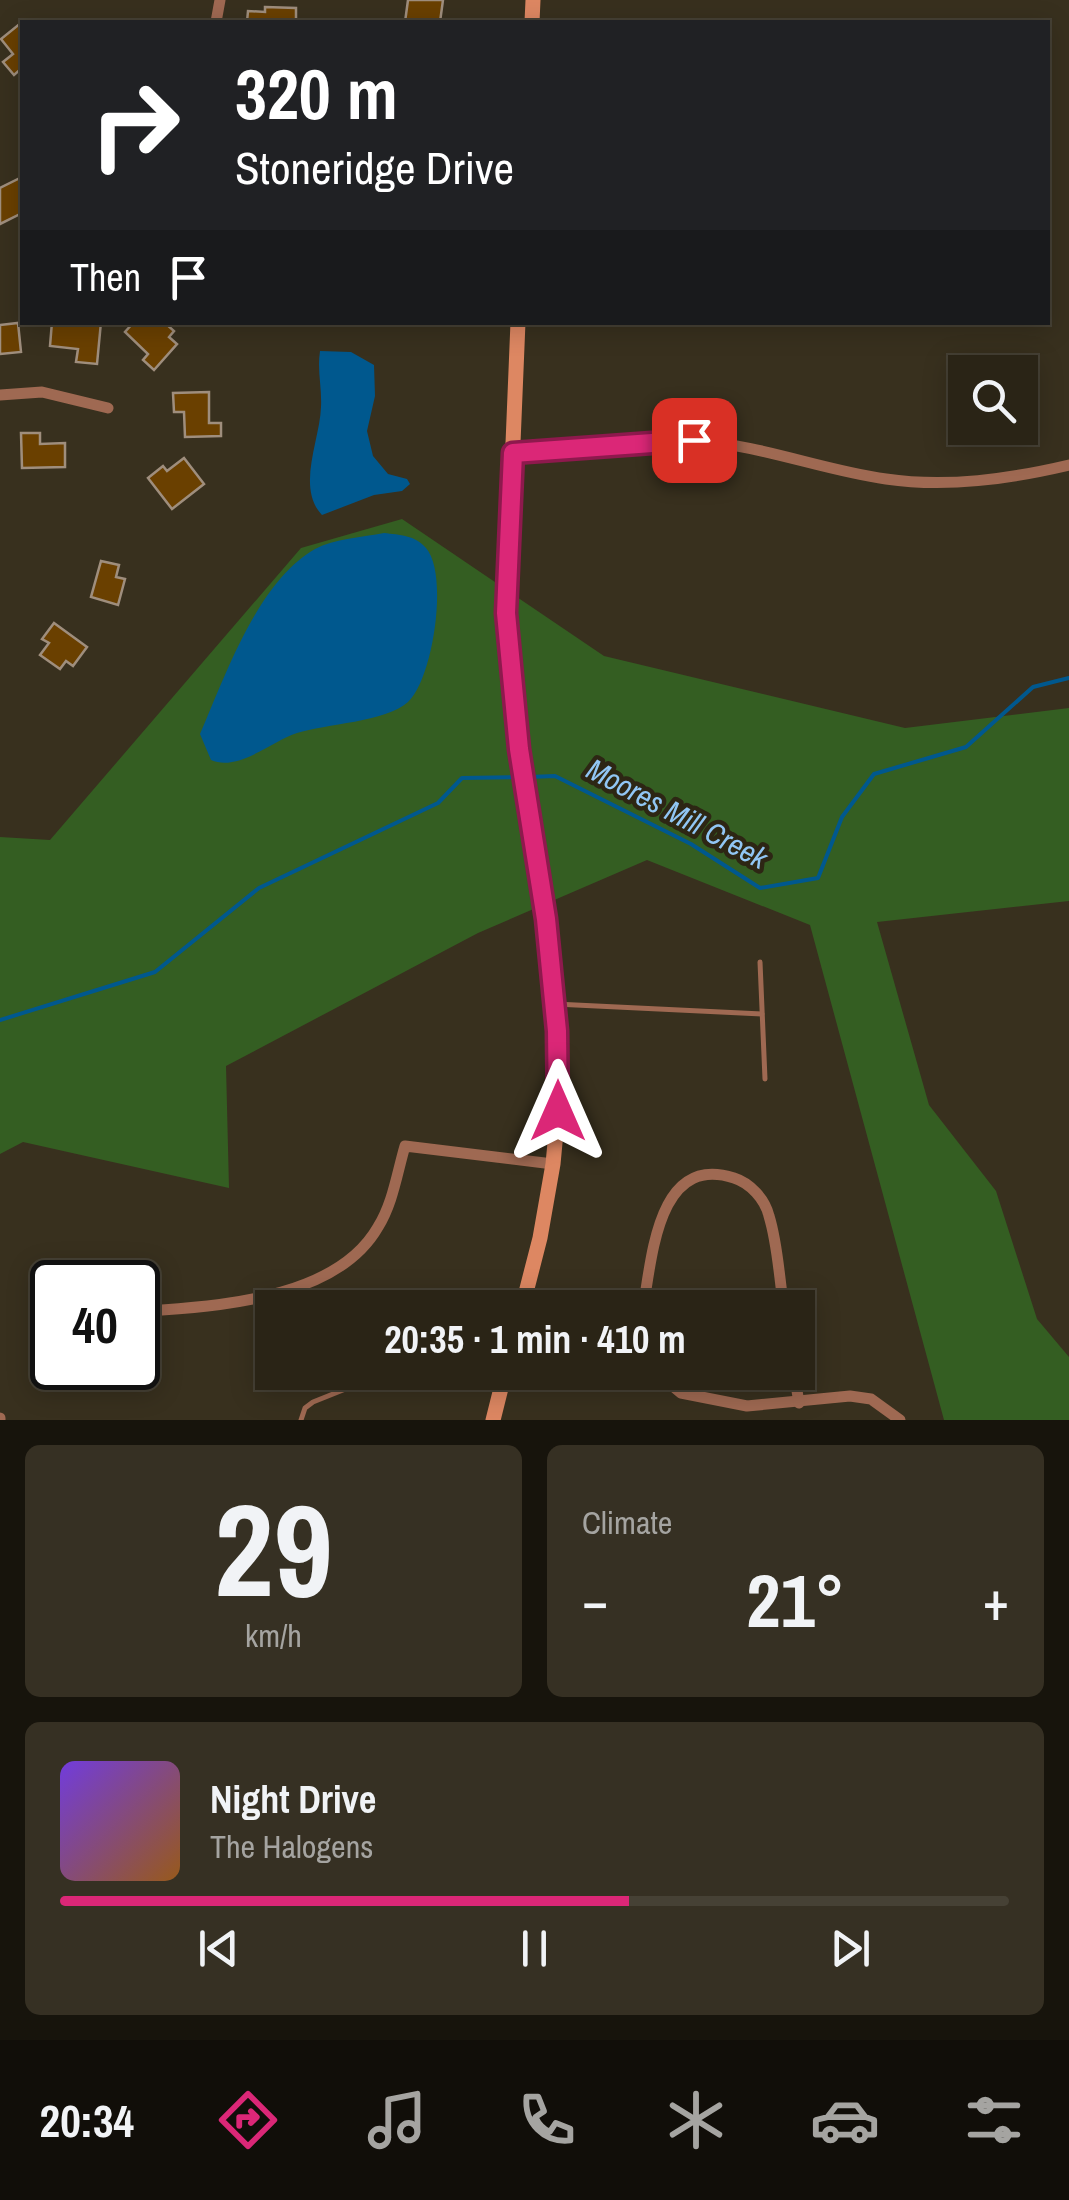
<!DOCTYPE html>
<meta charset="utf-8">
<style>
body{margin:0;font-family:"Archivo Narrow",sans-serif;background:#363023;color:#f1f3f6;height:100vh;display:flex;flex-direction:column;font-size:38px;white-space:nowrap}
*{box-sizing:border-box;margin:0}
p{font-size:32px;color:#a5a4a1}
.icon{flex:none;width:55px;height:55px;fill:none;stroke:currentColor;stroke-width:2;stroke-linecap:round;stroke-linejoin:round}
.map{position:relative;height:1420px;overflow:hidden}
.drawer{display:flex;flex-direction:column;gap:25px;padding:25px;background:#17140c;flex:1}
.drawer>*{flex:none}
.hud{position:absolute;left:20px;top:20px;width:1030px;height:305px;border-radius:0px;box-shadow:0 5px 25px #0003,0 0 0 2px #464135;background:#202124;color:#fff;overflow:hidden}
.tools{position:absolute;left:948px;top:355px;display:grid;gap:20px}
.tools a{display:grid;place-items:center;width:90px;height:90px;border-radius:0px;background:#2a2416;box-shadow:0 5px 25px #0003,0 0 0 2px #464135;font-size:50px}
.speed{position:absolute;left:30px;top:1260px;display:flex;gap:20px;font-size:50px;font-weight:700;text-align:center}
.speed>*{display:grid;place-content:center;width:130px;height:130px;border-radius:50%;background:#2a2416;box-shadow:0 5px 25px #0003,0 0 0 2px #464135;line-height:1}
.speed .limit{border:5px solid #111;border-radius:15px;background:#fff;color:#111}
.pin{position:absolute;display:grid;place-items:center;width:85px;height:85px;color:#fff;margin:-42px;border-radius:20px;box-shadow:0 5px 15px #0006}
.me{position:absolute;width:110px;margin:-55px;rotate:0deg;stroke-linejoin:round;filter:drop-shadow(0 0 8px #0008)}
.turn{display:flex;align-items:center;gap:35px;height:210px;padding:0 50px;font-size:45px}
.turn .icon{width:130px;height:130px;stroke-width:2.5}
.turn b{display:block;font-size:70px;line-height:85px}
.then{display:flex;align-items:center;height:95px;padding:0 50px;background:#0003;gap:20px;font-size:38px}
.big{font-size:75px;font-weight:800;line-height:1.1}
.drawer .tile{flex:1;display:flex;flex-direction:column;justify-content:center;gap:15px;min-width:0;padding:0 35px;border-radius:15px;background:#363023}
.drawer .dial{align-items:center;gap:0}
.dial b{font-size:130px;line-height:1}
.song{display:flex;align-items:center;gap:30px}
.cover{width:120px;height:120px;border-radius:15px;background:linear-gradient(135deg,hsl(260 70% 55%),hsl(30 70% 35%))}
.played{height:10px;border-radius:5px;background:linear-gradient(90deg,#db2777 60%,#464135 60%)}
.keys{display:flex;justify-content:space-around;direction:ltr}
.heat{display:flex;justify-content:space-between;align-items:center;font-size:55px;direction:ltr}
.drawer .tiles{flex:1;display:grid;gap:25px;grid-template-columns:1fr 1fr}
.tile:last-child{grid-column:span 2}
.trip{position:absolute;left:255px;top:1290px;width:560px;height:100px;border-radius:0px;background:#2a2416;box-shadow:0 5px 25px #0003,0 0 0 2px #464135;font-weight:800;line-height:100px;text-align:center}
.menu{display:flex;height:160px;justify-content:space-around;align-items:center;background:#110e09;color:#a5a4a1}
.menu .icon{width:70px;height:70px}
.menu .active{color:#db2777}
.menu b{font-size:45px;color:#f1f3f6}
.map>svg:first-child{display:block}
</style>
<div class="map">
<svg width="1069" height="1420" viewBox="0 0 1069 1420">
<rect width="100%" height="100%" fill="#38301e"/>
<polygon fill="#345e22" points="402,519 604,656 905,728 1069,708 1069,901 877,922 929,1105 996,1191 1037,1319 1069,1357 1069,1420 944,1420 810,925 647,860 478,933 226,1066 229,1188 23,1142 0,1154 0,837 50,840 301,548"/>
<g fill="#00588e">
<path d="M320,351L351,352L374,365L375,396L367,431L373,456L388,474L407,479L410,484L402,491L374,495L322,515C296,488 320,440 321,407C322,387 317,371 320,351Z"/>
<path d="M384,533C400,535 415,535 426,548C449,574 433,679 408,702C386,722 325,724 297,733C272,741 238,772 211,760L200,734C225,677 257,582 315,549C334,539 363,537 384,533Z"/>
</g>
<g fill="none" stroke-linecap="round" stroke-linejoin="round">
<g stroke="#00588e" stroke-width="4">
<polyline points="529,777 555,776 691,844 760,888 818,878 842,817 874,774 966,747 1033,687 1069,678"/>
<polyline points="0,1020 155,972 259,888 438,803 462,778 520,777"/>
</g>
</g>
<g fill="#6a4000" stroke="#9f8e7d" stroke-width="2.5">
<polygon points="408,0 443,0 440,22 405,22"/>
<polygon points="265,7 296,8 296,22 247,22 248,11 265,12"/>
<polygon points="22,22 22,68 14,75 3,62 13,54 1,39"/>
<polygon points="22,177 22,213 0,224 0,188"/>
<polygon points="52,322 101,322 97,364 76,362 78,349 50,346"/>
<polygon points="134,322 164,322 174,331 169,337 177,344 154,370 143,360 148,354 125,332"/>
<polygon points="18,323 21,352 0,354 0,325"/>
<polygon points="209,392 209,423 221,423 221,436 185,437 184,412 174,412 173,393"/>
<polygon points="21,433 40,433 40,444 65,443 65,467 22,468"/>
<polygon points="184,458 204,484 172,509 148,478 163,466 167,471"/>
<polygon points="101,561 119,565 116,577 125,579 118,605 91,597"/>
<polygon points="54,623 87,647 73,666 66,661 60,669 40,655 49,643 42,639"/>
</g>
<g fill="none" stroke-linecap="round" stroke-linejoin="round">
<g stroke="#9f6952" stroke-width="5">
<polyline points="760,962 765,1079"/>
<polyline points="555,1004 762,1014"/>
<polyline points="301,1420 305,1408 313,1402 388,1372"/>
</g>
<g stroke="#9f6952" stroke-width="11">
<polyline points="216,22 220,0"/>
<polyline points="0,395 42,392 108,408"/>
<path d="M513,453C573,448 637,437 697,441C761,445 822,470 886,479C947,488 1009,479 1069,465"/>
<path d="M643,1308C652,1259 657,1153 734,1178C750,1183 765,1199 769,1216C778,1245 779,1278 784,1308"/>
<path d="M162,1310C232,1305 339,1295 378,1227C393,1203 397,1173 405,1146L553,1164"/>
<polyline points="656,1372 681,1393 747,1406 850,1396 871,1399 900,1420"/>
<polyline points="794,1372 799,1403"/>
<polyline points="0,1418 0,1420"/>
</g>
<g stroke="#dd8762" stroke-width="15">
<polyline points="532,22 533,0"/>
<polyline points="518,322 506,613 519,749 546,919 557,1031 558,1111 553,1164 540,1238 522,1308"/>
<polyline points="493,1420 505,1372"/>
</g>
</g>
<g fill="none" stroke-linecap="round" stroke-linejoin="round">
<defs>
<polyline id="route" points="558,1111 557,1031 546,919 519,749 506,613 513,453 694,440"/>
</defs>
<use href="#route" stroke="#8e194d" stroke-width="25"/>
<use href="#route" stroke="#db2777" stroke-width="18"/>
</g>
<g text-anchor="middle" stroke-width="9" stroke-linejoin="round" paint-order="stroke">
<g font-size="30" font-style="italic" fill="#91c6f4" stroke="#2d2614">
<text transform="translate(677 814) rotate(28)" y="10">Moores Mill Creek</text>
</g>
</g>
</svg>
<div class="tools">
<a><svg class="icon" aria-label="search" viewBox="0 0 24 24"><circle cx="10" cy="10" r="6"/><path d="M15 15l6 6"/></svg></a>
</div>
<div class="speed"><div class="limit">40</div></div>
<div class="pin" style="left:694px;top:440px;background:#d93025"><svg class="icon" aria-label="arrive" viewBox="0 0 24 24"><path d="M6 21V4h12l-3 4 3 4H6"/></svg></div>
<svg class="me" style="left:558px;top:1111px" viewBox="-20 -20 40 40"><path d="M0-17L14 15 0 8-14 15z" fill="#db2777" stroke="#fff" stroke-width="4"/></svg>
<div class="trip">20:35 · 1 min · 410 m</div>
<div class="hud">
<div class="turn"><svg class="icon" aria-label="right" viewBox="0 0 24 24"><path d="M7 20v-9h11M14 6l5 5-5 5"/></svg><div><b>320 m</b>Stoneridge Drive</div></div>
<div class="then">Then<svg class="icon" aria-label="arrive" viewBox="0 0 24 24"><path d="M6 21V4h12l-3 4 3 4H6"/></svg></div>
</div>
</div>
<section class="drawer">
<div class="tiles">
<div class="tile dial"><b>29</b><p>km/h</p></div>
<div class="tile"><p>Climate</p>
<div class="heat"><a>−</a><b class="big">21°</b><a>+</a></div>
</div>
<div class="tile">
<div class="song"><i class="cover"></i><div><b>Night Drive</b><p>The Halogens</p></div></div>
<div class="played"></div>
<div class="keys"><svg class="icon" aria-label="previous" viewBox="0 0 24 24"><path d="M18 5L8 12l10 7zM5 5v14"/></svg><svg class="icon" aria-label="pause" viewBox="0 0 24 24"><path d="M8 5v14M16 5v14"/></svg><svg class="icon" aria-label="next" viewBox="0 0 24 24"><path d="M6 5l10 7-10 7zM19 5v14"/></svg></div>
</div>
</div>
</section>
<nav class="menu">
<b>20:34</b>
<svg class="icon active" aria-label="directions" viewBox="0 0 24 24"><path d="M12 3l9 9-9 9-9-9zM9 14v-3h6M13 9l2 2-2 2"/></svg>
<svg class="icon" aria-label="music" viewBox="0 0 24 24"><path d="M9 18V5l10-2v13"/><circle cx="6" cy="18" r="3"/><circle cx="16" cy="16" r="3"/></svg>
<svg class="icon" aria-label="phone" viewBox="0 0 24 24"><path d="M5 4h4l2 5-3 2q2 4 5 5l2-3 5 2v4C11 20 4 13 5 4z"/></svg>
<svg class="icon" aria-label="climate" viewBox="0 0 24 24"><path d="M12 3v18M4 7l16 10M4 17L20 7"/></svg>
<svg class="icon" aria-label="car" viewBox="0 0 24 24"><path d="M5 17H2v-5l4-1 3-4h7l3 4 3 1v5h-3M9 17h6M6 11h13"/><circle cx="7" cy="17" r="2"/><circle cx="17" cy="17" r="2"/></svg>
<svg class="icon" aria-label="filters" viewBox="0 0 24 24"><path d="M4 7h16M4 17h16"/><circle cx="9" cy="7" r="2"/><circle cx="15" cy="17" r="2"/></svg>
</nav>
